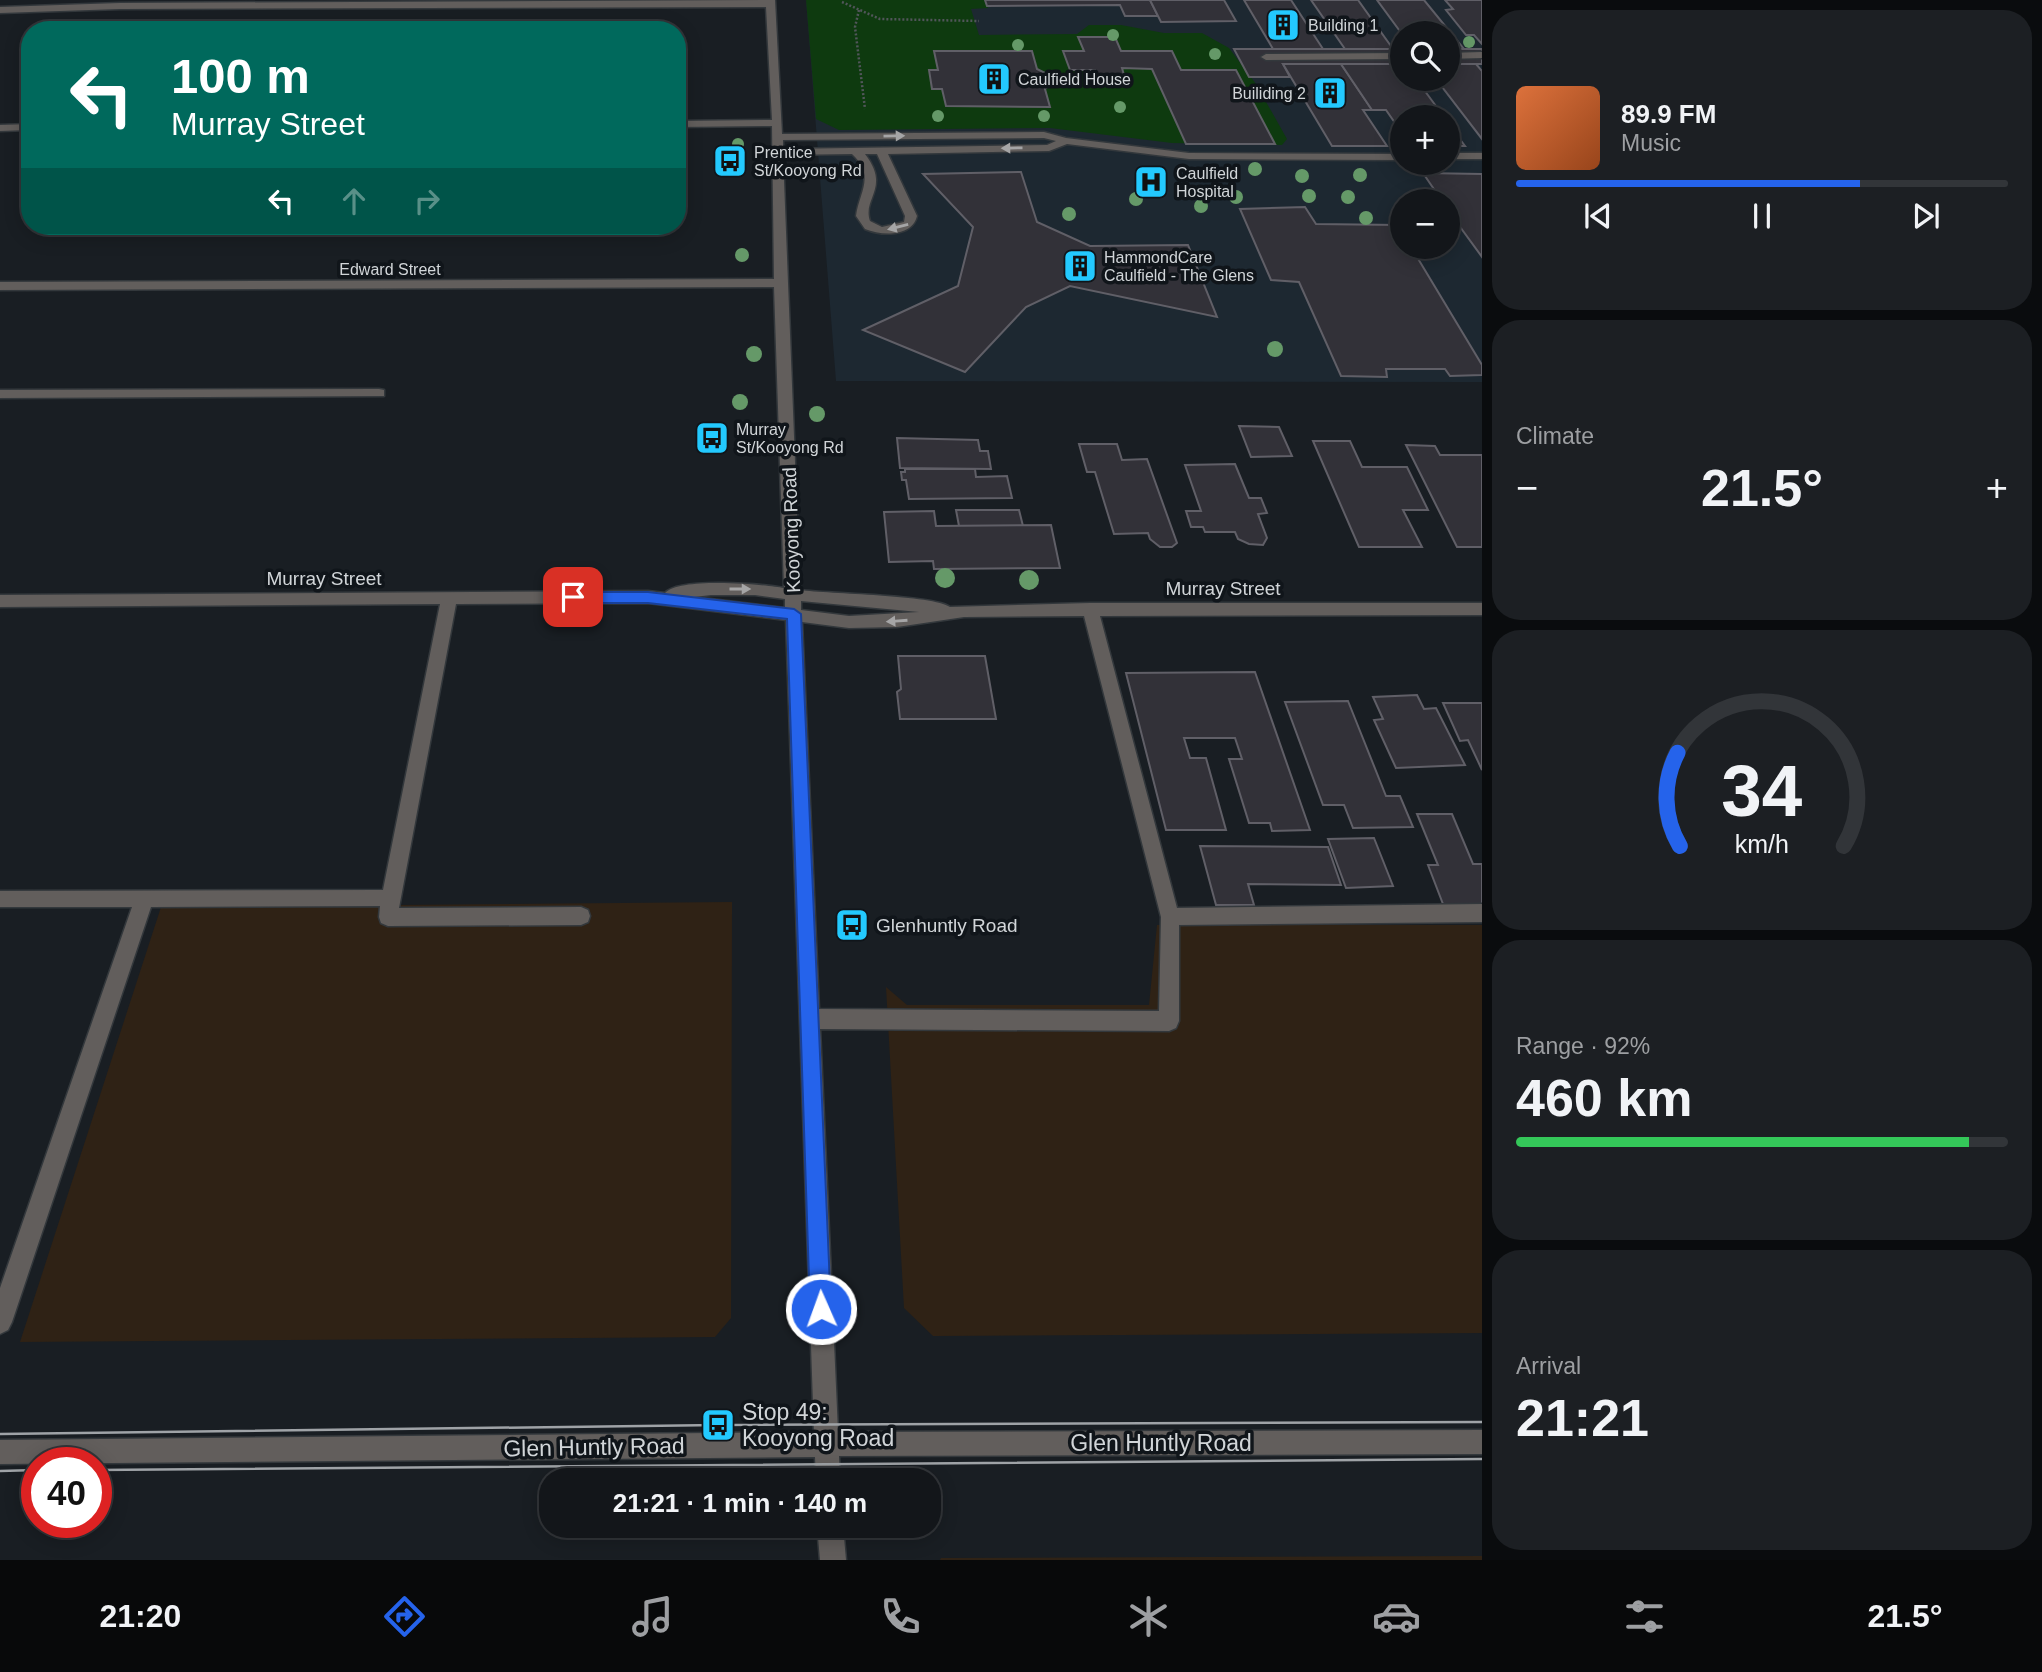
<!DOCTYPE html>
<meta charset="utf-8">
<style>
body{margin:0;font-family:Arial,sans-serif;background:#1c1f23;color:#f1f3f6;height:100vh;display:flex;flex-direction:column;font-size:26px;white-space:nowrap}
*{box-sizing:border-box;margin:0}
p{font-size:23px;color:#9d9fa2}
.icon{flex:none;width:38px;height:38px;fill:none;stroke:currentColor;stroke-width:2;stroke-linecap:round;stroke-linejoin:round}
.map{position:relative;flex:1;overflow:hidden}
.panel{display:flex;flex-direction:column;gap:10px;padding:10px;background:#0a0c0e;width:560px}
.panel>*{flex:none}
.top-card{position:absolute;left:21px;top:21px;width:665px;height:214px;border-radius:28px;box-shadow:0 4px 18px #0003,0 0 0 2px #323539;background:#00695c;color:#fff;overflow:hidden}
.controls{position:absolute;left:1390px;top:21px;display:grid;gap:14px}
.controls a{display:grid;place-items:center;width:70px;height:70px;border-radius:50%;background:#13161a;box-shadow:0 4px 18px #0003,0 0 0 2px #323539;font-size:35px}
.speed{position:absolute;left:21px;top:1447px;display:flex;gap:14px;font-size:35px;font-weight:700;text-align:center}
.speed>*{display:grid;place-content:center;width:91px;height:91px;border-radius:50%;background:#13161a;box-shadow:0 4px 18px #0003,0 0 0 2px #323539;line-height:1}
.speed .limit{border:10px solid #d22;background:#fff;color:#111}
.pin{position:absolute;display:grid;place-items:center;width:60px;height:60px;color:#fff;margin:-30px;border-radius:14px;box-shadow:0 4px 10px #0006}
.me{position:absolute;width:77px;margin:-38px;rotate:358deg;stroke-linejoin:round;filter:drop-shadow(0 0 5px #0008)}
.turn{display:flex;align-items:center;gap:24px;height:147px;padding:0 35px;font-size:32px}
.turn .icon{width:91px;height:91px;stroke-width:2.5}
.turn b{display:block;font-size:49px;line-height:60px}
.lanes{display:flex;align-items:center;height:66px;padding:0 35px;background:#0003;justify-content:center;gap:35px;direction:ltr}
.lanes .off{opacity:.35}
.big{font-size:52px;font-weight:700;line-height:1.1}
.panel .widget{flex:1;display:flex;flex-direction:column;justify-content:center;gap:10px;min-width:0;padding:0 24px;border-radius:28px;background:#1c1f23}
.panel .dial{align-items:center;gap:0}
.dial svg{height:182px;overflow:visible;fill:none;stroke:#323539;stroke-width:7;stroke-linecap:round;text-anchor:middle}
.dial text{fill:#f1f3f6;stroke:none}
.song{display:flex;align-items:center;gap:21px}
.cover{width:84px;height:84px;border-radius:10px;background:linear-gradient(135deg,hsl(20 70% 55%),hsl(20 70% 35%))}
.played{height:7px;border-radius:4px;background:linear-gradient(90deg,#2563eb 70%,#323539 70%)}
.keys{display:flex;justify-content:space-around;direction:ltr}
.heat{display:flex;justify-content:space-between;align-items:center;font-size:38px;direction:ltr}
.charge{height:10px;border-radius:5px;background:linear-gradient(90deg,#34c759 92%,#323539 0)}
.trip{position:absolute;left:539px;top:1468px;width:402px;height:70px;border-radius:28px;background:#13161a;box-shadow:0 4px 18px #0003,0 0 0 2px #323539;font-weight:700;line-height:70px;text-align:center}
.menu{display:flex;height:112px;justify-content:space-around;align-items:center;background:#08090a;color:#9d9fa2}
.menu .icon{width:49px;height:49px}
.menu .active{color:#2563eb}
.menu b{font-size:32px;color:#f1f3f6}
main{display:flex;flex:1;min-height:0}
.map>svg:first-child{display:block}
</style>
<main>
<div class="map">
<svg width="1482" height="1560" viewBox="0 0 1482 1560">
<rect width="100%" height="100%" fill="#191e23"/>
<g fill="#2f2215">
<polygon points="732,902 731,1318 715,1337 20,1342 161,907"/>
<polygon points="1157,925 1482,925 1482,1333 933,1336 904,1308 886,987 907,1005 1149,1005"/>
<polygon points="1482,1556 1482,1560 940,1560 941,1558"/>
</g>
<path fill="#1d2831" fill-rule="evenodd" d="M806,0H1482V382L836,381ZM1402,33H1447V79H1402ZM1402,117H1447V163H1402ZM1402,201H1447V247H1402Z"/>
<polygon fill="#0e3a0f" points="806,0 986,0 988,8 971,9 979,35 1077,34 1089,25 1121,25 1164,33 1202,33 1229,48 1256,84 1287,139 1282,145 1172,143 1050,128 839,130 816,119"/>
<g fill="#323138" stroke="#605f67" stroke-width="2">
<polygon points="985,0 1150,0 1158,16 1125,16 1120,5 987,6"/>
<polygon points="1150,0 1224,0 1236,21 1161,22"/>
<polygon points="1244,0 1291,0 1323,49 1273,49"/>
<polygon points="1311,0 1358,0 1393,49 1345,49"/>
<polygon points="1377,0 1424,0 1464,49 1447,49 1447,33 1402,34"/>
<polygon points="1445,0 1482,0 1482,44 1474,35 1466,35 1446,10 1453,9"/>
<polygon points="1078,37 1115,37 1121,51 1172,51 1181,70 1236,70 1275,144 1186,144 1152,69 1122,68 1124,75 1097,75 1095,70 1070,70 1063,51 1084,51"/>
<polygon points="1234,49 1402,49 1402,64 1283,64 1290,77 1249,77"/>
<rect x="1447" y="49" width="35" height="15"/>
<polygon points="934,51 1032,51 1037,69 1045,73 1056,73 1058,84 1051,84 1045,89 1050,107 946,106 942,89 932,89 929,70 938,70"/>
<polygon points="1283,64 1341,64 1372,110 1363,110 1387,146 1332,146"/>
<polygon points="1341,64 1402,64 1402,79 1416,79 1444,117 1402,117 1402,133 1386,110 1372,110"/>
<polygon points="1447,64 1476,64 1482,71 1482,139 1436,79 1447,79"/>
<polygon points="1447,122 1465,146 1447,146"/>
<polygon points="1021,172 1037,222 1090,246 1188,245 1217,317 1070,286 1026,307 965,372 863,330 958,286 973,227 923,174"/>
<polygon points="1423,173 1482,174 1482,257 1447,209 1447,201 1442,201"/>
<polygon points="1305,207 1316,224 1398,225 1402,230 1402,247 1411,247 1482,365 1482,375 1450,376 1445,369 1386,369 1387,377 1341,376 1299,282 1271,280 1240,209"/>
<polygon points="1239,426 1279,427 1292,456 1251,457"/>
<polygon points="897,438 978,440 980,451 988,451 991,469 900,468"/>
<polygon points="1313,441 1350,441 1362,467 1407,467 1428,510 1403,510 1422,547 1359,547"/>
<polygon points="1079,444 1117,444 1122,460 1147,459 1177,543 1172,547 1160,547 1150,539 1148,533 1114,534 1095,472 1087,472"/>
<polygon points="1406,445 1435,446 1440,455 1482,455 1482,547 1457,547"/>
<polygon points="1235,464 1249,498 1261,498 1267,513 1258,514 1267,538 1263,545 1249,544 1238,539 1235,532 1205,532 1203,527 1191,527 1186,511 1201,511 1185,465"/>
<polygon points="905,469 975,469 976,477 1007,476 1012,498 909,499 906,480 902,480 901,472 905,472"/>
<polygon points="956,510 1019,510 1023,526 959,526"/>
<polygon points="934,511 936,526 1051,525 1060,568 934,569 933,561 889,562 884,512"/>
<polygon points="898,656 985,656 996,719 900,719 897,692 901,689"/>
<polygon points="1255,672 1310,830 1272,831 1270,823 1249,823 1229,759 1242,759 1235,738 1184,738 1190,758 1206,758 1226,830 1166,830 1126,673"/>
<polygon points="1417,695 1424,709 1436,708 1465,765 1396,768 1374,720 1383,719 1373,697"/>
<polygon points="1348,701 1386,796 1400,796 1413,827 1353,828 1344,805 1323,805 1285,702"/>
<polygon points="1443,703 1482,703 1482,770 1468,740 1460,741"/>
<polygon points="1417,814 1452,814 1473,864 1482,864 1482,904 1443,904 1428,865 1438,865"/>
<polygon points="1374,838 1393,886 1346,888 1328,839"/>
<polygon points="1200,846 1328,847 1341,885 1248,884 1254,905 1216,905"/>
</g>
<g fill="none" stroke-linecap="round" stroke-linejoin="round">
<defs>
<g id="minor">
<path d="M765,0H775L782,134L1044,132L1066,138L1189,153L1402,154V160L1189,159L1067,144L1049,151L888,154L917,216C912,237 882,236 865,229L856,216C859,192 876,176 852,154L783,155L800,590C828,594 934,595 950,607L1090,603H1482V615L1100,616L1177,908L1482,904V922L1179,925V1021L1176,1028L1169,1031L820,1029L838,1432L1482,1430V1454L839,1456L840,1480H816L815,1457L0,1464V1440L814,1432L786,620L648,603L456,604L399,908L581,907L588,910L590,916L588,922L581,925L388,926L381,923L379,917L380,906L151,907L12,1322L8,1330L0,1334V1288L132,907H0V891L383,890L440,604L0,607V595L648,591L665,593C679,577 762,584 784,588L774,287L0,290V282L774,279L772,126L677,127V121L772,120L766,7L120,9L0,13V7L120,3ZM1044,138L1056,141L1047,145L783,149V140ZM865,154H877L905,216L904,222L882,227L870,221C862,198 891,188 865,154ZM711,595H755L785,599V608L694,597ZM801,601L919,612L849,616L801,610ZM1084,616L1161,917L1159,1011L819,1009L802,622L849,628L897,627L964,617Z"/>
<polygon points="1482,52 1482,58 1447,59 1447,53"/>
<polygon points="1402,53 1402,59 1266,60 1261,57 1266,54"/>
<polygon points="30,124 30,130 0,131 0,125"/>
<rect x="1447" y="153" width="35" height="6"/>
<polygon points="379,389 384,390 384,396 0,398 0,390"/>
<polygon points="817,1526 843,1526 846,1560 820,1560"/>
</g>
</defs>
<use href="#minor" stroke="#33383c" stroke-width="3"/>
<g stroke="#51565a" stroke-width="2.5" stroke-dasharray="2 2" stroke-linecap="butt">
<polyline points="842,2 880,19 979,21"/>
<polyline points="859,10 855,27 865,109"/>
</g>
<use href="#minor" fill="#625e5c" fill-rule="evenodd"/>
<g stroke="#9fa3a7" stroke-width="2.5">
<polyline points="0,1434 718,1425 1482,1422"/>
<polyline points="96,1470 1482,1459"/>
<polyline points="0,1471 37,1470"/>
</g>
</g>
<g fill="#659968">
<circle cx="1113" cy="35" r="6"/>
<circle cx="1469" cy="42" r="6"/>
<circle cx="1018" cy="45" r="6"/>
<circle cx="1215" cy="54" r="6"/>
<circle cx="1120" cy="107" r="6"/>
<circle cx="938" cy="116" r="6"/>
<circle cx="1044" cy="116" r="6"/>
<circle cx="738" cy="144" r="6"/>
<circle cx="1255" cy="169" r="7"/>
<circle cx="1360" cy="175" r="7"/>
<circle cx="1302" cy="176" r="7"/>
<circle cx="1155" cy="177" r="7"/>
<circle cx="1309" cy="196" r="7"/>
<circle cx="1236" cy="197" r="7"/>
<circle cx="1348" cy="197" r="7"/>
<circle cx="1136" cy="199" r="7"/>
<circle cx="1201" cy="206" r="7"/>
<circle cx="1069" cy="214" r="7"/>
<circle cx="1366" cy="218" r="7"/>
<circle cx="742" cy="255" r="7"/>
<circle cx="1275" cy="349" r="8"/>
<circle cx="754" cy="354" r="8"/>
<circle cx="740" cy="402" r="8"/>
<circle cx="817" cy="414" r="8"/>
<circle cx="945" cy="578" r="10"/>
<circle cx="1029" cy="580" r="10"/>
</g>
<defs><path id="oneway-solid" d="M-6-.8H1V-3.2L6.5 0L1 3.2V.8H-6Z" transform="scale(1.75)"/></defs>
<g fill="#a5a5a6">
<use href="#oneway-solid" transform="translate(894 136) rotate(-1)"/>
<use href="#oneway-solid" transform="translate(1012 148) rotate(179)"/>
<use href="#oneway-solid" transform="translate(898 227) rotate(166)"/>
<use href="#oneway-solid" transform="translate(740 589)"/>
<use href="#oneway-solid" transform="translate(897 621) rotate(176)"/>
</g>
<polygon fill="#2563eb" stroke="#184099" stroke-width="2" points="573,592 648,592 794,609 801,614 831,1309 828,1317 821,1320 813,1317 810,1309 787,619 648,603 573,603 566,597"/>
<defs>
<symbol id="building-square" viewBox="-11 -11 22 22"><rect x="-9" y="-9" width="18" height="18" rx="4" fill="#23c9fe" stroke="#10151a"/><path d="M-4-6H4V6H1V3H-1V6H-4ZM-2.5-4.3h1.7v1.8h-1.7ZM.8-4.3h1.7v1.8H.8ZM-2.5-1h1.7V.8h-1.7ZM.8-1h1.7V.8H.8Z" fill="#111"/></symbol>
<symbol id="bus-square" viewBox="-11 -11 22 22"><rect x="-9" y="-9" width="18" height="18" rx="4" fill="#23c9fe" stroke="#10151a"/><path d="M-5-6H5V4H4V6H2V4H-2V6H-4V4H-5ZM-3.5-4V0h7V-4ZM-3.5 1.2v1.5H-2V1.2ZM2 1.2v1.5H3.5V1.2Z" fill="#111"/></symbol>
<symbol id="hospital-square" viewBox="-11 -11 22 22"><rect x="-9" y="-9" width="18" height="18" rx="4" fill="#23c9fe" stroke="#10151a"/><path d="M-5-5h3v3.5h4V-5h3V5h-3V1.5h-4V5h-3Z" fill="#111"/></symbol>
</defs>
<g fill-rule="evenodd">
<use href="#building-square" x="1264" y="6" width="38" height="38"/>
<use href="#building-square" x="975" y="60" width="38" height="38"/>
<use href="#building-square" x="1311" y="74" width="38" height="38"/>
<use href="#bus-square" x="711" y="142" width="38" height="38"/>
<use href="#hospital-square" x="1132" y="163" width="38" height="38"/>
<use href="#building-square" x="1061" y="247" width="38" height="38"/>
<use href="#bus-square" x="693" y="419" width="38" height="38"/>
<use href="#bus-square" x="833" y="906" width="38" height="38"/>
<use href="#bus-square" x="699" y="1406" width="38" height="38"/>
</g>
<g text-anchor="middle" stroke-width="7" stroke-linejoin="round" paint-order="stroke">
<g font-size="16" fill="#d1d5d8" stroke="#10151a" text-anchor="start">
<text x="1308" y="31">Building 1</text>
<text x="1018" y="85">Caulfield House</text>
<text x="1306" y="99" text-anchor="end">Builiding 2</text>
<text x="754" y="158">Prentice<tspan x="754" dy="18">St/Kooyong Rd</tspan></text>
<text x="1176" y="179">Caulfield<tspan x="1176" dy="18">Hospital</tspan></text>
<text x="1104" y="263">HammondCare<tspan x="1104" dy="18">Caulfield - The Glens</tspan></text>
<text x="736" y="435">Murray<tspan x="736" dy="18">St/Kooyong Rd</tspan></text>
</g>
<g font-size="16" fill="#d1d5d8" stroke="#10151a">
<text x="390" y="275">Edward Street</text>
</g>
<g font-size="19" fill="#d1d5d8" stroke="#10151a">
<text transform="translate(791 530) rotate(-92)" y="7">Kooyong Road</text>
<text x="324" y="585">Murray Street</text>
<text x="1223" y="595">Murray Street</text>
</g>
<g font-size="19" fill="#d1d5d8" stroke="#10151a" text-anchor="start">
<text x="876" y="932">Glenhuntly Road</text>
</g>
<g font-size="23" fill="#d1d5d8" stroke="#10151a" text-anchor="start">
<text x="742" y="1420">Stop 49:<tspan x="742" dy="26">Kooyong Road</tspan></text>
</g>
<g font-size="23" fill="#d1d5d8" stroke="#10151a">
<text x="1161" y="1451">Glen Huntly Road</text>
<text transform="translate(594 1447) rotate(-1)" y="8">Glen Huntly Road</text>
</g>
</g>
</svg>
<div class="controls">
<a><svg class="icon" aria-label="search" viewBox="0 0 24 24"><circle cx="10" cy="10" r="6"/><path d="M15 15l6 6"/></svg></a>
<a>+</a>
<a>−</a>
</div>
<div class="speed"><div class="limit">40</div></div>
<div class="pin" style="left:573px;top:597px;background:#d93025"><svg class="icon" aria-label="arrive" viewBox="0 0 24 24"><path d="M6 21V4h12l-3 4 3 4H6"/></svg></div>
<svg class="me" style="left:821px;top:1309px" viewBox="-20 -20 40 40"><circle r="17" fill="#2563eb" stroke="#fff" stroke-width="3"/><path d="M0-11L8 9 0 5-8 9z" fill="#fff"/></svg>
<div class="trip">21:21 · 1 min · 140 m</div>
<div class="top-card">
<div class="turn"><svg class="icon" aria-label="left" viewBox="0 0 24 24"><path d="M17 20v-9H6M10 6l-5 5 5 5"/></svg><div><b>100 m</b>Murray Street</div></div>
<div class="lanes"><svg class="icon" aria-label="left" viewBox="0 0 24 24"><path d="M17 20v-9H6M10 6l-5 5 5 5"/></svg><svg class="icon off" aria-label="ahead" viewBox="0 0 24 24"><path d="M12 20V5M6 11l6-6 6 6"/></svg><svg class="icon off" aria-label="right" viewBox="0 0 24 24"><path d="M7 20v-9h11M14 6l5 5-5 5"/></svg></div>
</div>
</div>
<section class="panel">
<div class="widget">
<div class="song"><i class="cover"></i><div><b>89.9 FM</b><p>Music</p></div></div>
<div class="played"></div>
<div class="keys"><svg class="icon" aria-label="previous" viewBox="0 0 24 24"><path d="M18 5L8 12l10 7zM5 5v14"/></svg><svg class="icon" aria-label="pause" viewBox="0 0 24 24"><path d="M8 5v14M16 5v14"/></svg><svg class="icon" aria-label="next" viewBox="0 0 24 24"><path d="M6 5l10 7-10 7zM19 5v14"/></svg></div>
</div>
<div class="widget"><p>Climate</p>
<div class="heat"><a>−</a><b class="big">21.5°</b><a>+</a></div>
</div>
<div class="widget dial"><svg viewBox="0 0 100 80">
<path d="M14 69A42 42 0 1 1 86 69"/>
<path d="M14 69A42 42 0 0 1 13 28" stroke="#2563eb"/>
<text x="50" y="56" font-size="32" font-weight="700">34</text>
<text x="50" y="72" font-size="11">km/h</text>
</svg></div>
<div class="widget"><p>Range · 92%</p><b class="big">460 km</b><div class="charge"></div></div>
<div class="widget"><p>Arrival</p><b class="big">21:21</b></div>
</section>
</main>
<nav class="menu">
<b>21:20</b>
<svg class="icon active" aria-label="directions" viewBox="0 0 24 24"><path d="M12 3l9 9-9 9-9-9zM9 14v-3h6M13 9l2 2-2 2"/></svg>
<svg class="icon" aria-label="music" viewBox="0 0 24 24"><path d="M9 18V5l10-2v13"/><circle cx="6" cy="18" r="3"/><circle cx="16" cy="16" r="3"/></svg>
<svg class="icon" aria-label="phone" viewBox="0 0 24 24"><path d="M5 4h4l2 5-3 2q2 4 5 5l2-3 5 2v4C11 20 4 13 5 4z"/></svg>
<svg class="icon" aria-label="climate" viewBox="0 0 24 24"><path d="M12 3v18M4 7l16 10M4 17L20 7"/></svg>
<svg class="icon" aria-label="car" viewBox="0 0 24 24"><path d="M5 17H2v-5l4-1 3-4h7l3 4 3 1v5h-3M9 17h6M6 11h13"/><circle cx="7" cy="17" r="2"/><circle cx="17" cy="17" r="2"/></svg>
<svg class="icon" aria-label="filters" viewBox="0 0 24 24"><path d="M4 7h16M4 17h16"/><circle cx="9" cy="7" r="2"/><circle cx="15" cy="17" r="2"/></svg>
<b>21.5°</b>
</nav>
